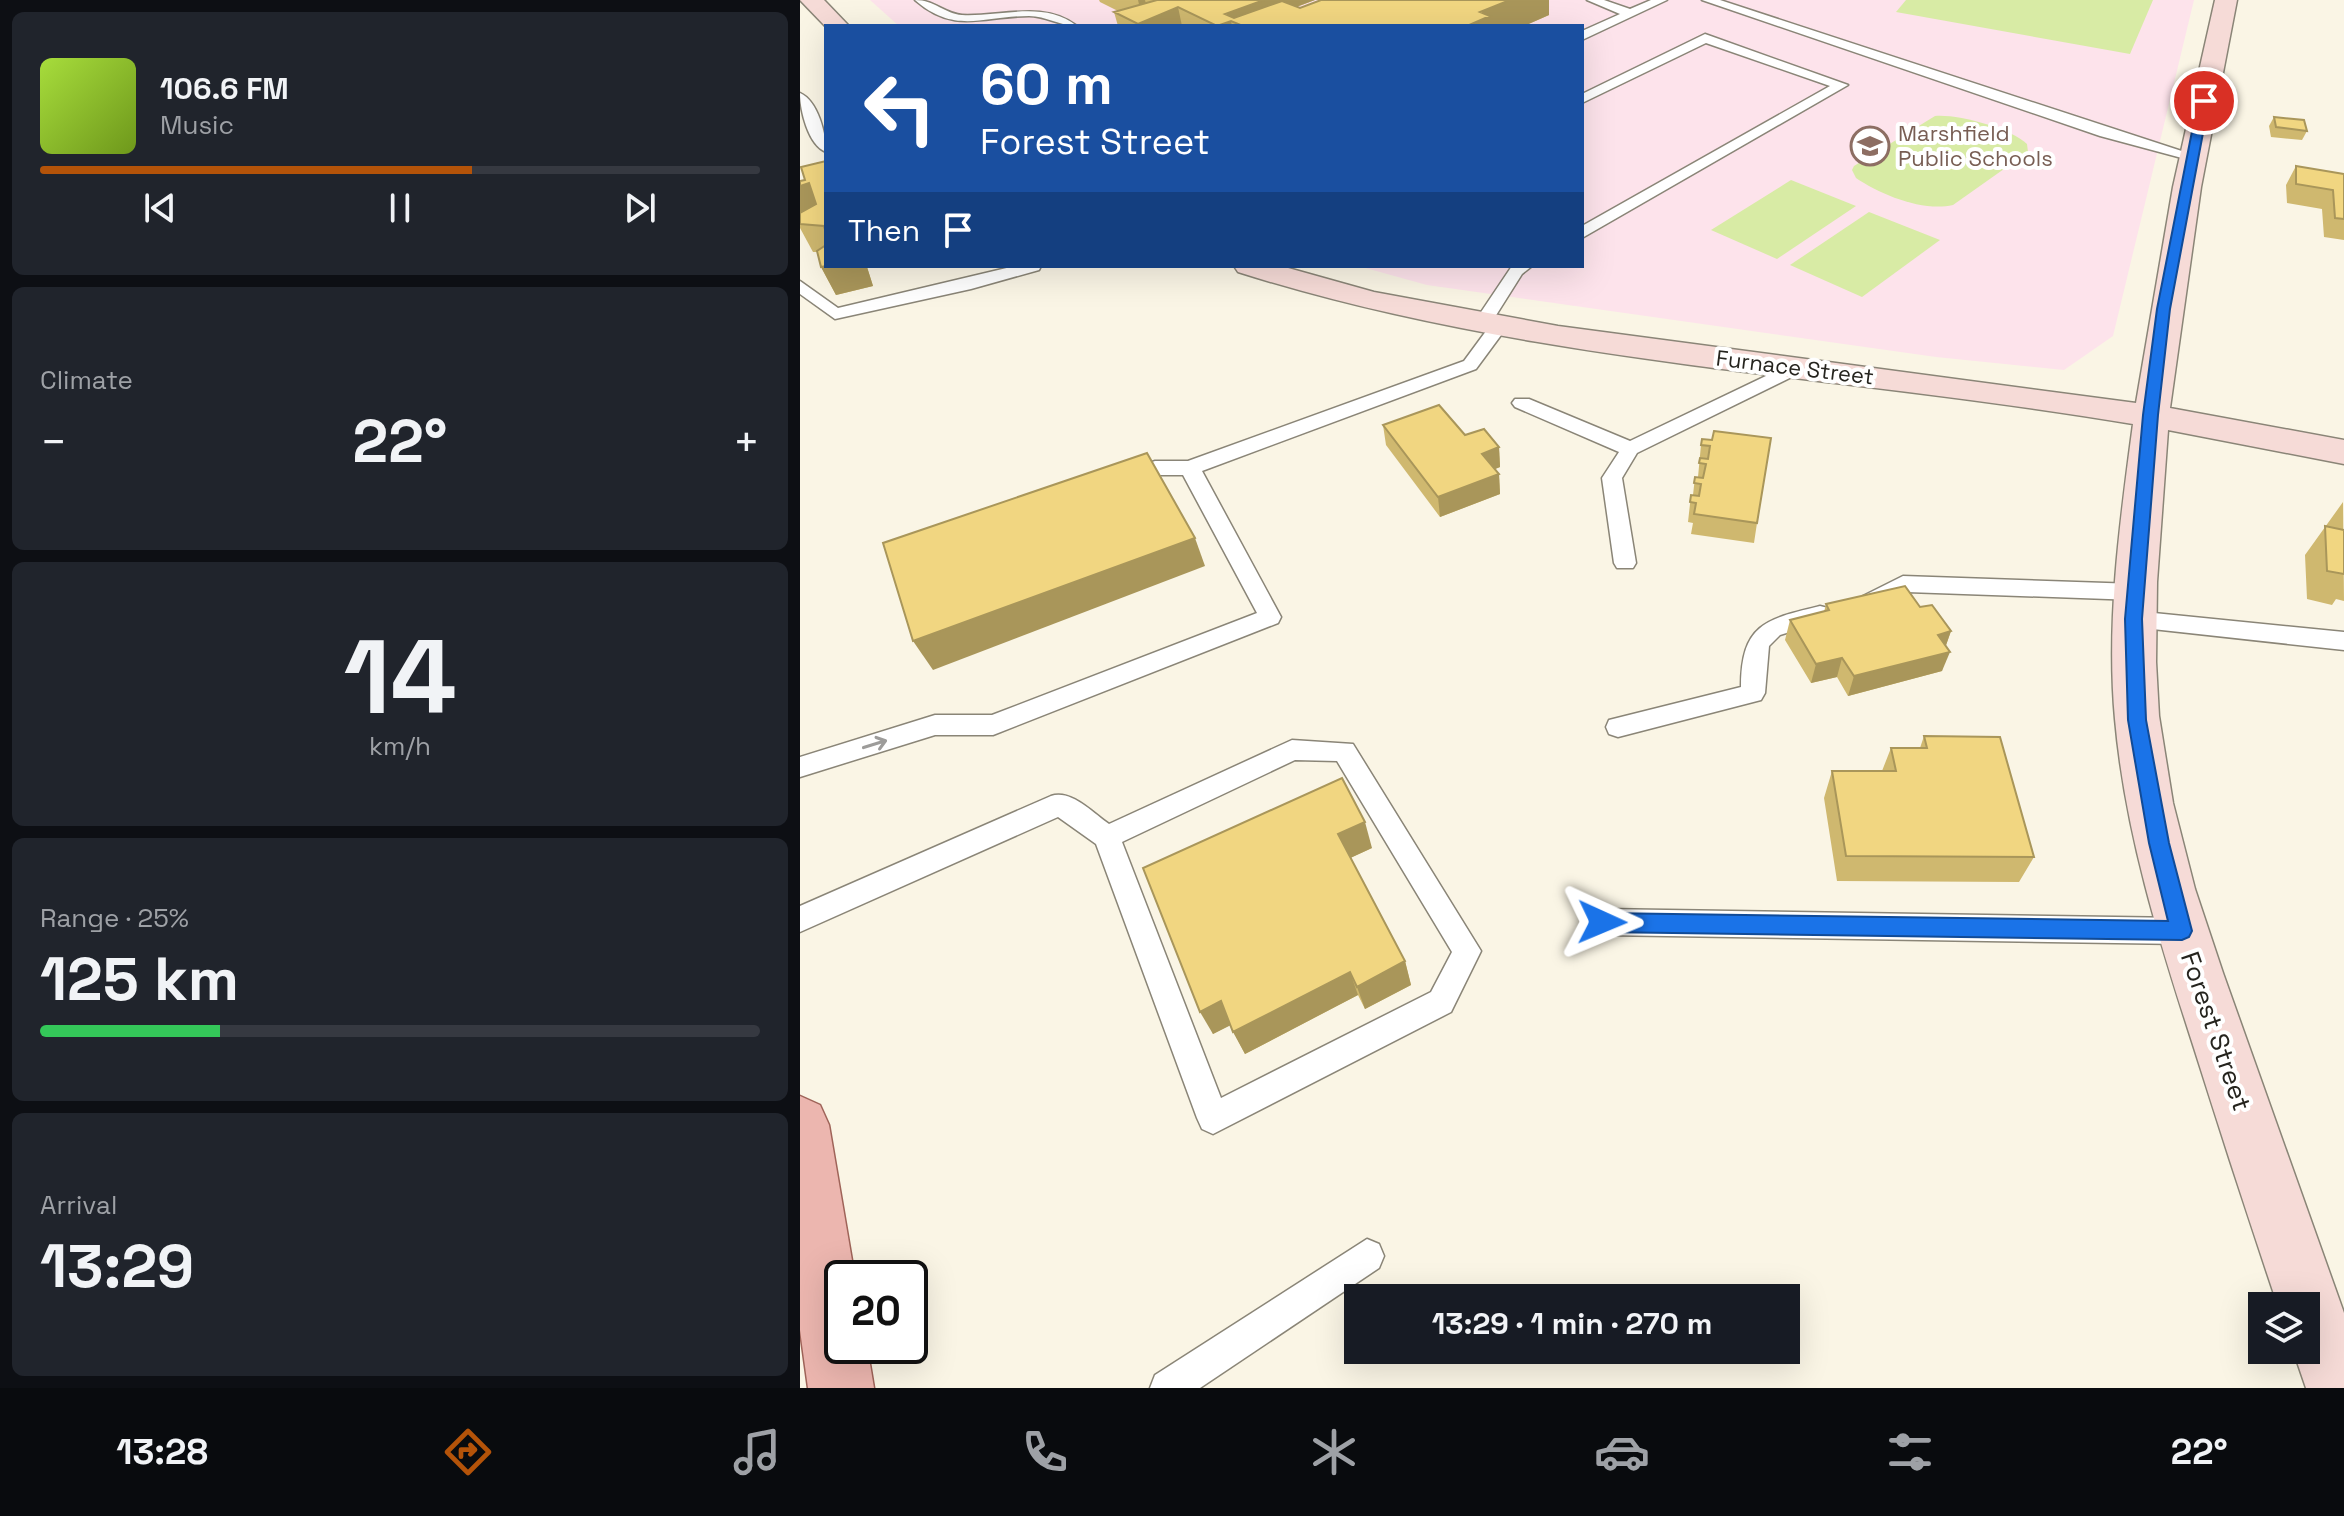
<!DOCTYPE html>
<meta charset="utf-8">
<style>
body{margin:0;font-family:"Space Grotesk",sans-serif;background:#20242c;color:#f1f3f6;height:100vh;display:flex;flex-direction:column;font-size:30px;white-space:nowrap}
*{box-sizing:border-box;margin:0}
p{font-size:26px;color:#9ea1a6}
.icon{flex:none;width:44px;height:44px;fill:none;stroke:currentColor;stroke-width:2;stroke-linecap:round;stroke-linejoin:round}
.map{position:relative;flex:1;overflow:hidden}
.sheet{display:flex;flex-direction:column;gap:12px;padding:12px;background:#0d0f14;width:800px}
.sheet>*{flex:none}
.top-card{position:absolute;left:24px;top:24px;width:760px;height:244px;border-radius:0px;box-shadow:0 8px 32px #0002;background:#1a4fa0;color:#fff;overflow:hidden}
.buttons{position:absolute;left:1448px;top:1292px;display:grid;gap:16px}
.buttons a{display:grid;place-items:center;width:72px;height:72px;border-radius:0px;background:#171b24;box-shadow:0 8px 32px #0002;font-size:40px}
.speed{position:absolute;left:24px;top:1260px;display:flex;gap:16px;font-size:40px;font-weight:700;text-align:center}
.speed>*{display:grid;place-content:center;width:104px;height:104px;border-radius:50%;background:#171b24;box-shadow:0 8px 32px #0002;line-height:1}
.speed .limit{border:4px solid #111;border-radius:12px;background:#fff;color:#111}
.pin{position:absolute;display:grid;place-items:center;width:68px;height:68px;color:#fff;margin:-34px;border:4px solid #fff;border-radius:50%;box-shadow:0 2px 8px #0007}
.me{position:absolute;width:88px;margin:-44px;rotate:91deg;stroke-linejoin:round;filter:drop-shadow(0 0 6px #0008)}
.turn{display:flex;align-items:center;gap:28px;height:168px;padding:0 24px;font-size:36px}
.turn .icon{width:104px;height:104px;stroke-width:2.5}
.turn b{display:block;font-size:56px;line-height:68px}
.then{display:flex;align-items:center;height:76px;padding:0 24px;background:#0003;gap:16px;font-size:30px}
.big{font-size:60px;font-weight:800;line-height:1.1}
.sheet .card{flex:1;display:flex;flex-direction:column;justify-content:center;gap:12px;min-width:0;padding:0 28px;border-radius:12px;background:#20242c}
.sheet .dial{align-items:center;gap:0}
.dial b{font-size:104px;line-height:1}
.song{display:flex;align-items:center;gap:24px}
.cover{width:96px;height:96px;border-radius:12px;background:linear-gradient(135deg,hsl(80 70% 55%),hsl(80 70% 35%))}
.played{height:8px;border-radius:4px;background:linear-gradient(90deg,#b45309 60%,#363941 60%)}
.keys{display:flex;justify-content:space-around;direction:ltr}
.heat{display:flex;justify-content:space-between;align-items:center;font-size:44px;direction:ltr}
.charge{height:12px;border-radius:6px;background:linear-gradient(90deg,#34c759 25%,#363941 0)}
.trip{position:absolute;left:544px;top:1284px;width:456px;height:80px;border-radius:0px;background:#171b24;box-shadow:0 8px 32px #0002;font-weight:800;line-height:80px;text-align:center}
.dock{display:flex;height:128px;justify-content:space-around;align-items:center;background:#090b0e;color:#9ea1a6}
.dock .icon{width:56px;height:56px}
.dock .active{color:#b45309}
.dock b{font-size:36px;color:#f1f3f6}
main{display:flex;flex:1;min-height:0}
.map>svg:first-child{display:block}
</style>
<main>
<section class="sheet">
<div class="card">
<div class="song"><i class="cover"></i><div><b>106.6 FM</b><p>Music</p></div></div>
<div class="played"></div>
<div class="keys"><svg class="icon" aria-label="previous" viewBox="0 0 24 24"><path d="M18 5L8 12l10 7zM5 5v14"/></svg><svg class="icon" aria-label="pause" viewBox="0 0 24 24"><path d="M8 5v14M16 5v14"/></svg><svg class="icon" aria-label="next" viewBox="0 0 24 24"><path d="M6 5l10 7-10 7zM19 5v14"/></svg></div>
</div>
<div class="card"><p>Climate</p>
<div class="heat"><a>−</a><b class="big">22°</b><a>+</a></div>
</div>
<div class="card dial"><b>14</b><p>km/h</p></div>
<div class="card"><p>Range · 25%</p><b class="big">125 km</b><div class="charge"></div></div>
<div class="card"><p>Arrival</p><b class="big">13:29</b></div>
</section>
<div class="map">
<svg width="1544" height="1388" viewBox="0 0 1544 1388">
<rect width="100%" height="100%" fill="#faf5e5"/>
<polygon fill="#fde3eb" points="70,0 1394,0 1313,336 1264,370 1136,357 627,285 558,266 782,266 782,26 99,26"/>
<g fill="#d8eba5">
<polygon points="1106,0 1353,0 1330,54 1096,12"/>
<path d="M1135,116C1158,114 1210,128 1227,144L1228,152L1153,205C1123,212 1081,195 1056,178L1052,170L1054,166Z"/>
<polygon points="991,180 1056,206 977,259 911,230"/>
<polygon points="1069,212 1140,240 1062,297 990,265"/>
</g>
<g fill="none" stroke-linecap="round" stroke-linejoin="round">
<defs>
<g id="lane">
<path d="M115,0C135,0 145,14 162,15C201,17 244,0 277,26C260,26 246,16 229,16C183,16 155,35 115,0Z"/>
<polygon points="787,0 804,0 830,9 851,0 867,0 782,40 782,31 820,14"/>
<polygon points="902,0 920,0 1400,157 1393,161 1300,136"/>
<polygon points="905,34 1048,85 782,238 782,226 1030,86 906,43 782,103 782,94"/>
<path d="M0,93C18,101 26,134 26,152C8,145 0,110 0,93Z"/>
<polygon points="215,266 241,266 239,270 171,289 35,319 0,294 0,281 38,308"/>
<polygon points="712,266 732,266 722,274 688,328 676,328 673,324"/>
<polygon points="698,322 707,327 676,369 402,471 481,617 478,623 193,735 135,735 0,777 0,757 135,715 192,715 457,613 383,475 357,475 328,485 321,483 318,478 321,473 355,461 388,461 664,361 692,323"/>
<polygon points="997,361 1006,367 1004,371 837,453 822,478 836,563 833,568 817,568 814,563 802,478 819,452 715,407 712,403 715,399 729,399 830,441"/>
<polygon points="1103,576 1336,584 1344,586 1347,592 1344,598 1336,600 1107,592 1079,608 1063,608 1060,602 1063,596"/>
<path d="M1020,606L1028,608L1031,614L1028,620L980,635L969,646L965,693L961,700L818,737L809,734L806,727L809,720L941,687C941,624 966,619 1020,606Z"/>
<polygon points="1334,611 1544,632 1544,650 1334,627 1326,625 1323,619 1326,613"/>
<path d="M492,740L553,744L681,951L651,1012L413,1134L402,1129L397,1118L296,844L258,817L0,932V906L251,796C271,789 293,813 309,824ZM495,760L537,761L652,952L631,992L421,1098L322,842Z"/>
<polygon points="802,909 1382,918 1392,922 1396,931 1392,940 1382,944 802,935 792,931 788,922 792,913"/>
<polygon points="567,1239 579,1244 584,1256 579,1268 400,1388 350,1388 355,1375"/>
</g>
<g id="secondary">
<polygon points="0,0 24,0 49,26 26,27"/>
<path d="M1415,0H1437L1401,187L1370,408L1544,440V464L1368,430L1357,582L1356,662L1359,716L1373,803L1395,889L1423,973L1544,1313V1388H1506L1493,1350H1506V1306H1478C1449,1220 1421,1134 1394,1048C1359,940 1325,832 1315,719C1306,622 1320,521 1333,424C1035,374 728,364 438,272L434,266H481L574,292L758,326L1336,403L1373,187Z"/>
</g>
<polygon id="primary" points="0,1096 20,1105 29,1125 55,1278 42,1278 42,1346 67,1346 74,1388 8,1388 0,1330"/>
</defs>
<use href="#lane" stroke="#8a8577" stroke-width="3"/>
<use href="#secondary" stroke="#8a8577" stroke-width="3"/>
<use href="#primary" stroke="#9f6459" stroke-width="3"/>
<use href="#lane" fill="#fff" fill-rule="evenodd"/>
<use href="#secondary" fill="#f6dbd7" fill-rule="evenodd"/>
<use href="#primary" fill="#ecb6af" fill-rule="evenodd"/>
</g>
<g fill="#cfb86f">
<polygon points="299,0 515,0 497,7 500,8 749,15 724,26 318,26 314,12 318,11 300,2"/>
<polygon points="1474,117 1507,131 1502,140 1471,137 1469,126"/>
<polygon points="26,161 26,266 72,266 67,267 73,286 36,295 21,267 17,252 13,252 0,228 0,181 5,180"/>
<polygon points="1496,166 1544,174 1544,240 1524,237 1522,209 1487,203 1486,185"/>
<polygon points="583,425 665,435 699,447 700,467 695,469 699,474 700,494 640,517 586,445"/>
<polygon points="912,440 957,523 954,543 891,534 893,523 888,522 891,495 893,495 895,477 898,477 901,445"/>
<polygon points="1543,502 1544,601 1536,599 1532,605 1507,599 1505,555"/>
<polygon points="1026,604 1120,607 1151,631 1146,645 1142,671 1048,696 1037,677 1011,683 985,640 990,620 1024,612"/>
<polygon points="1124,736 1234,857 1219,882 1037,881 1024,798 1032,771 1082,771 1091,748 1120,748"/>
<polygon points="572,848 550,858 605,961 611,985 565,1009 558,995 445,1054 430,1025 413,1034 343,868"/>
</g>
<g fill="#a9965a">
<polygon points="338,0 345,0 350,19 378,7 382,26 339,26 338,24 343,22"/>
<polygon points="464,0 515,0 482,12 431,21 432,26 417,26 425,14"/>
<polygon points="710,0 749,0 749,15 724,26 667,26 680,12"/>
<polygon points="9,183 24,211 0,217 0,186"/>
<polygon points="26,266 72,266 67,267 73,286 36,295 21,267"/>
<polygon points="699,447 700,467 683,474 682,454"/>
<polygon points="699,474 700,494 640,517 638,497"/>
<polygon points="395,538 405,566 133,670 113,641"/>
<polygon points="1151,631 1144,651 1138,635"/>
<polygon points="1150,652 1142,671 1048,696 1054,676"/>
<polygon points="1042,658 1037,677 1011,683 1016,664"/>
<polygon points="565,822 572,848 546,860 538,834"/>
<polygon points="605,961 611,985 565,1009 557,987"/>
<polygon points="550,972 558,995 445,1054 433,1032"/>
<polygon points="421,1001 433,1024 413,1034 400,1012"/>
</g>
<g fill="#f1d681" stroke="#a9965a" stroke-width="2">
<polygon points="357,0 464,0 425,14 434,18 482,1 500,8 521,0 710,0 680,12 690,16 667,26 443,26 431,21 417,26 378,7 338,24 314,12"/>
<polygon points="1474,117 1504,120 1507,131 1476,127"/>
<polygon points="26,161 26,233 24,226 0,224 0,213 16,204 9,183 0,186 0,181 5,180 1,167"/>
<polygon points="1496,166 1544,174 1544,219 1535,218 1533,190 1496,184"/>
<polygon points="26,245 26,266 21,267 17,251"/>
<polygon points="639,405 665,435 684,429 699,447 682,454 699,474 638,497 583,425"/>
<polygon points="914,431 971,438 957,523 894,514 896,503 890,502 891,495 899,496 901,484 894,483 895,477 903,478 906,464 899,463 900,458 908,459 910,446 901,445 902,439 912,440"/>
<polygon points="347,453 395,538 113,641 83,543"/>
<polygon points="1525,526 1544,530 1544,574 1527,571"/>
<polygon points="1105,586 1120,607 1132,605 1151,631 1138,635 1150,652 1054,676 1042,658 1016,664 990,620 1029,610 1026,604"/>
<polygon points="1124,736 1200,737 1234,857 1046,856 1032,771 1096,771 1091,748 1127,748"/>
<polygon points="542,778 565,822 538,834 605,961 557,987 550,972 433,1032 421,1001 400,1012 343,868"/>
</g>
<defs><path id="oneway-shaft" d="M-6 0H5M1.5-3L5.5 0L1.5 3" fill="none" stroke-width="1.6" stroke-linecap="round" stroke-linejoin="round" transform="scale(2)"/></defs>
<use stroke="#9d9c9a" href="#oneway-shaft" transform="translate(75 744) rotate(-17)"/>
<polygon fill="#1a73e8" stroke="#114b97" stroke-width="2" points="1404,98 1409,101 1370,309 1358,415 1342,619 1346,720 1369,843 1392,931 1389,937 1382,940 802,932 795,929 792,922 795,916 802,913 1368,921 1349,843 1328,720 1325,619 1343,415 1357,309 1398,101"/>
<defs>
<symbol id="school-ring" viewBox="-11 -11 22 22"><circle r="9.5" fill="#fff" stroke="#8d6e63" stroke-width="1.5"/><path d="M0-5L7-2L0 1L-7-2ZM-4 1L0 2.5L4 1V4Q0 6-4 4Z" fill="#8d6e63"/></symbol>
</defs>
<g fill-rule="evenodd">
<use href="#school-ring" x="1048" y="124" width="44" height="44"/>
</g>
<g text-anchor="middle" stroke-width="8" stroke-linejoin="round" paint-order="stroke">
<g font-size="22" fill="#785e54" stroke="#fff" text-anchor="start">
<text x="1098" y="141">Marshfield<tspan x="1098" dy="25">Public Schools</tspan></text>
</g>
<g font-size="22" fill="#25241e" stroke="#fff">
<text transform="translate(995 367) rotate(7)" y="8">Furnace Street</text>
</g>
<g font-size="26" fill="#25241e" stroke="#fff">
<text transform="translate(1416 1031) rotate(71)" y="9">Forest Street</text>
</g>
</g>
</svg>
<div class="buttons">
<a><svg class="icon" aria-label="layers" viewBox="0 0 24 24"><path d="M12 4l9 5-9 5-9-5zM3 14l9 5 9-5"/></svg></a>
</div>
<div class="speed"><div class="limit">20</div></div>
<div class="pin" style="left:1404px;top:101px;background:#d93025"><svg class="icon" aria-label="arrive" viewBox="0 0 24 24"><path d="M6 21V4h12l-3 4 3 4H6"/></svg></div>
<svg class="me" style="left:802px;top:922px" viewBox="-20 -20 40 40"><path d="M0-17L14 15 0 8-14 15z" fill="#1a73e8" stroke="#fff" stroke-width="4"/></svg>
<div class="trip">13:29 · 1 min · 270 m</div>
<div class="top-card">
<div class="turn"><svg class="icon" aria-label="left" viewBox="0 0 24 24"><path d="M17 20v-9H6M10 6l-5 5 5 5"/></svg><div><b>60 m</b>Forest Street</div></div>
<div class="then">Then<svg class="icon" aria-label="arrive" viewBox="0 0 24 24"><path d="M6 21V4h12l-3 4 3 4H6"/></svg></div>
</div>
</div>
</main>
<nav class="dock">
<b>13:28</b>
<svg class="icon active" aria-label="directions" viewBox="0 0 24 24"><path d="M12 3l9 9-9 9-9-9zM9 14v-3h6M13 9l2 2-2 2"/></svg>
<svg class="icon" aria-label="music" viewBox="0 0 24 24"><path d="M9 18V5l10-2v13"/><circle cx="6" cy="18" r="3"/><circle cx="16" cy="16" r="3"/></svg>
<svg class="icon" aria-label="phone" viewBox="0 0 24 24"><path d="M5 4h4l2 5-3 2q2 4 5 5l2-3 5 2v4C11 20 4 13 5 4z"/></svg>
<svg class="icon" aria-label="climate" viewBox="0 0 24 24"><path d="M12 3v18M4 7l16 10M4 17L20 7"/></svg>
<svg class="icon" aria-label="car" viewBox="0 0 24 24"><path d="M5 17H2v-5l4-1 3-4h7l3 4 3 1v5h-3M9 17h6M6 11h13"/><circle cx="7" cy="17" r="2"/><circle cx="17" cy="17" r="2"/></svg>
<svg class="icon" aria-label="filters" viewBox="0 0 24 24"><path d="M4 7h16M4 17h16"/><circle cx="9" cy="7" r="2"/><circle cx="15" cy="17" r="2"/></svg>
<b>22°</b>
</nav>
